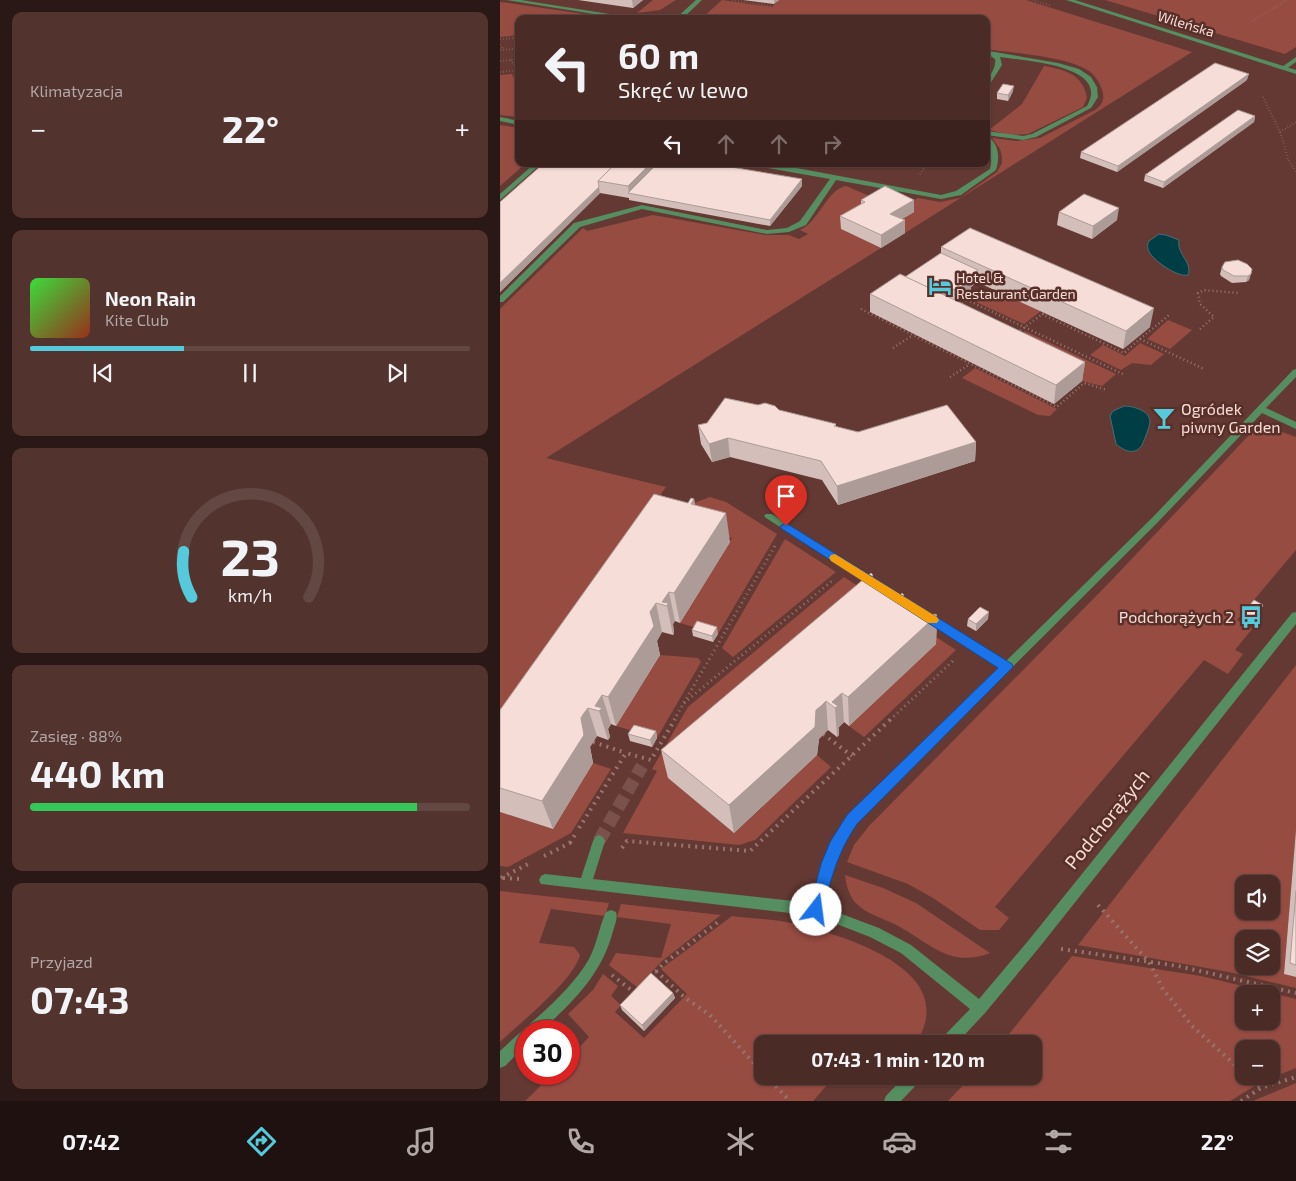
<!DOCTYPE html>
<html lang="pl">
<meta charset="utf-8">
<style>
body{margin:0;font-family:"Exo 2",sans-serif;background:#52332e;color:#f1f3f6;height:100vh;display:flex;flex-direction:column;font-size:19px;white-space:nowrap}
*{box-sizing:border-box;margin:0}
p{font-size:16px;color:#b2a7a7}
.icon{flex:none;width:28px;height:28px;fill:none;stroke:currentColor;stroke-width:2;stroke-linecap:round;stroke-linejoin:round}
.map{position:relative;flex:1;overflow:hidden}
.drawer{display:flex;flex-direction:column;gap:12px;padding:12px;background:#291815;width:500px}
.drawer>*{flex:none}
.guide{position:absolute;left:15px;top:15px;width:475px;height:152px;border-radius:10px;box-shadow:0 1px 4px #0004,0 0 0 1px #624743;background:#4b2b26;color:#f1f3f6;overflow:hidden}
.buttons{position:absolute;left:735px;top:875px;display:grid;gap:10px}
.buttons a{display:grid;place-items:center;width:45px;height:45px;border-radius:10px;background:#4b2b26;box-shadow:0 1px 4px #0004,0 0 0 1px #624743;font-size:25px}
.speed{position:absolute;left:15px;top:1020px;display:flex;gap:10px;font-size:25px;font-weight:700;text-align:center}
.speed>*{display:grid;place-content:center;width:65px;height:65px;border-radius:50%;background:#4b2b26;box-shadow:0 1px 4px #0004,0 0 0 1px #624743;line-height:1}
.speed .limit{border:8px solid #d22;background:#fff;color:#111}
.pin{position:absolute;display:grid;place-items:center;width:42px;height:42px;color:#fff;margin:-51px -21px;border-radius:50% 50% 50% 0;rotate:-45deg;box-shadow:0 0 5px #0007}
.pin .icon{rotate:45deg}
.me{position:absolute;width:55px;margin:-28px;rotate:15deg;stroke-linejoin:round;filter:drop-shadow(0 0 4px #0008)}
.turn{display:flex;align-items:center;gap:18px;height:105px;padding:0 20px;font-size:22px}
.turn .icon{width:65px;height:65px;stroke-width:2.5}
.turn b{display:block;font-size:35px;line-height:42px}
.lanes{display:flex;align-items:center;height:48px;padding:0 20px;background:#0003;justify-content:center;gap:25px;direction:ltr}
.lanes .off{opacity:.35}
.big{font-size:38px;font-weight:700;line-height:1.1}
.drawer .tile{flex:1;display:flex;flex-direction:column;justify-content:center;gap:8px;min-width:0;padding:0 18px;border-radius:10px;background:#52332e}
.drawer .dial{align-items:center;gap:0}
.dial svg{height:130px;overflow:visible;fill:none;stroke:#624743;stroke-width:7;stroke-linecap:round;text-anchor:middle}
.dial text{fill:#f1f3f6;stroke:none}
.song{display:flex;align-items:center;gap:15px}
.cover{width:60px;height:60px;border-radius:8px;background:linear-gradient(135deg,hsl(120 70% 55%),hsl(10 70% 35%))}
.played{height:5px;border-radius:2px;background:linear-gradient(90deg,#54cadc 35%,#624743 35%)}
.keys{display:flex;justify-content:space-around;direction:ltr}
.heat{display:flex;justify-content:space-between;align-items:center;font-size:28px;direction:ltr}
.charge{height:8px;border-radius:4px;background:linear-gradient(90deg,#34c759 88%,#624743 0)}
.trip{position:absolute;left:254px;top:1035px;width:288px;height:50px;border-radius:10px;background:#4b2b26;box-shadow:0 1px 4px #0004,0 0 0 1px #624743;font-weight:700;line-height:50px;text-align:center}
.tabs{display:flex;height:80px;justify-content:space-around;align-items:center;background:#1e110f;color:#b2a7a7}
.tabs .icon{width:35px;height:35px}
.tabs .current{color:#54cadc}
.tabs b{font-size:22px;color:#f1f3f6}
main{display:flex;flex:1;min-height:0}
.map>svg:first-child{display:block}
</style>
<main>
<section class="drawer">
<div class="tile"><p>Klimatyzacja</p>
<div class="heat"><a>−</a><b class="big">22°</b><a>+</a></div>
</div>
<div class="tile">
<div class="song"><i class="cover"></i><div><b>Neon Rain</b><p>Kite Club</p></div></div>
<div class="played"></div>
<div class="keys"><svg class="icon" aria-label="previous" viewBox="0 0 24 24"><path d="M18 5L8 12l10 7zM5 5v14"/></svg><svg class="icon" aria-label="pause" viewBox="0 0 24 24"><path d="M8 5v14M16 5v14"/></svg><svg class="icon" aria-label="next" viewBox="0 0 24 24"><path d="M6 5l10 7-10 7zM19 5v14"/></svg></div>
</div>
<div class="tile dial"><svg viewBox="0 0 100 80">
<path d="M14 69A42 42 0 1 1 86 69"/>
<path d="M14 69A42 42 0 0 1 9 41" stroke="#54cadc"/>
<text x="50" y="56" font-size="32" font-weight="700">23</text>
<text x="50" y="72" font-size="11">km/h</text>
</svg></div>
<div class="tile"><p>Zasięg · 88%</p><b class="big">440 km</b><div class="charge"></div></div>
<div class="tile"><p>Przyjazd</p><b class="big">07:43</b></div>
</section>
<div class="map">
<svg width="796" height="1101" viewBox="0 0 796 1101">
<rect width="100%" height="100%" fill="#643933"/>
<g fill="#974c42" fill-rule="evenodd">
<polygon points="153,0 176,0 160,10 137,13"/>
<path d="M222,0L272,7L279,0H526L692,52L405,233L390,226L402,207L418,198L440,202L460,198L497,172L502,163V157L500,149L492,138L516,141L540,138L595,110C603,104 605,99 602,90C600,83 595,75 589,71C567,56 513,53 486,49V19H201Z"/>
<polygon points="605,0 796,0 796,47 785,54"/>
<polygon points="0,2 8,3 119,19 19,19 19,35 0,37"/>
<path d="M544,66C565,70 583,74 587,98L583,107L528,134L510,135L489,130L522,104Z"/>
<polygon points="12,74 19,86 19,117 0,115 0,75"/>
<polygon points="0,125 19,128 19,164 25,164 0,186"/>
<path d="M346,186L381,201L341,229L381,248L46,458L166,487L150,510L194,503L210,497L226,502L277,534L218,634L180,623L232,538L231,537L0,756V309L83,228L87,231L153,215L265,235H289L299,239L308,234L300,230C319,222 327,189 346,186Z"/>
<polygon points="502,293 541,311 524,324 476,302"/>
<polygon points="668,320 692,330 670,349 647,339"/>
<polygon points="525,331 616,374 602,386 582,381 507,344"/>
<polygon points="640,343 664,354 651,365 632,363 621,370 590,355 603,345 625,356"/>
<polygon points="475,368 557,409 550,416 538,415 462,378"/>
<polygon points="771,428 796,437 796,550 737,620 752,629 735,650 743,654 728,674 704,660 495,907 509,918 499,930 480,930 433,898 408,884 347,862 354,845 369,826 607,585 750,434 756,430"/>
<polygon points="285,539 336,572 233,657 222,648"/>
<polygon points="344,577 456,650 364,737 349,726 435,644 168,778 234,833 317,755 331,767 255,840 239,845 123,833 157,771 152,769 188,707"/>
<polygon points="160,655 198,658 201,662 157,738 116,726"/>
<path d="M796,665V830L784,974L796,977V988L729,972L578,945ZM744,884H771V911H744ZM744,939H771V966H744Z"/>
<polygon points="93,763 111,769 71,833 8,867 0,866 0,812 53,829"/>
<path d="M345,875L383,888L416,903L490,953C451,968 432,945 400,927C373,912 349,913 345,875Z"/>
<path d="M0,891L109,903L105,916L51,909L39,943L74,947L80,955C73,981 21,1022 0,1042Z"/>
<polygon points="121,904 221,915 162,961 137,987 109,965 116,953 161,958 171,924 117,917"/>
<path d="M232,916C253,919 275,919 296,924C345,936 464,971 415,1044H262V1076H335L313,1101H25L53,1074H69V1058L89,1037L68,1014L93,990L103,974L118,986L111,996L121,1005L115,1012L144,1038L187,994L161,969Z"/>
<path d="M572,956L701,976L796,999V1068L761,1082L730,1101H448L472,1076H532V1044H501ZM744,994H771V1021H744ZM744,1049H771V1076H744Z"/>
<polygon points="796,1083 796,1101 753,1101"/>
</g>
<g fill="#003e46" stroke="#4a6d72">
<path d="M659,234L666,235L679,240C676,254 693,262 688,275C678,278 650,259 648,249C647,246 648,243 649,241Z"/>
<path d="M624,406C632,406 650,410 650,422C649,429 645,438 642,445C635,456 624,451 616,444L610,416L613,411Z"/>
</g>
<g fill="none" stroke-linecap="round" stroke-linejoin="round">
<polyline stroke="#7a514c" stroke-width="13" stroke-dasharray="13 6" stroke-linecap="butt" points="99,841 142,766"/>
<g stroke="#99746f" stroke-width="2" stroke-dasharray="0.5 2.5" stroke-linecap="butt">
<polyline points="232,0 271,6"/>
<polyline points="532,0 552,6"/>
<polyline points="752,21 787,0"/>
<polyline points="0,39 19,38"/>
<polyline points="0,45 3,49"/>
<polyline points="0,50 12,49 19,51"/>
<polyline points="11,60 19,74"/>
<polyline points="0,61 11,60 19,56"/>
<polyline points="0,72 19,70"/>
<polyline points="763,97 780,132 788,159 796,172"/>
<polyline points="780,132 796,122"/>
<polyline points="420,174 427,164"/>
</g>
<g stroke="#99746f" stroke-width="2.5" stroke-dasharray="1 3" stroke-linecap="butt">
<polyline points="463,298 625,375"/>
<polyline points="459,306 467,300 498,292"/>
<polyline points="361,309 557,407 584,383 607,390"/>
<polyline points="542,314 624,353 640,339 704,369"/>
<polyline points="700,329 714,317 700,304 698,293 704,290 738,293"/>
<polyline points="517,333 544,313"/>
<polyline points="640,339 669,315"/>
<polyline points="393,348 413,335"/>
<polyline points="450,377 470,364"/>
</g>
<g stroke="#99746f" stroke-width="3" stroke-dasharray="1 4" stroke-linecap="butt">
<polyline points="184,703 332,581"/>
<polyline points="174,720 276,544"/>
<polyline points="390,720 455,659"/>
</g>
<g stroke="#99746f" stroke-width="4" stroke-dasharray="2 5" stroke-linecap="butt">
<polyline points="323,734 352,756"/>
<polyline points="93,742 126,753"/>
<polyline points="79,828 126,753 151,760 175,719"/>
<polyline points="70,843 76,833"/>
<polyline points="122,848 127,841 250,851 391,719"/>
<polyline points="44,856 70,843 75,843"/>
<polyline points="1,878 30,863"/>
<polyline points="3,878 24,879"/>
<polyline points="598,905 649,962 663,989 692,1026 744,1073"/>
<polyline points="561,949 678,966 796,993"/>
<polyline points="156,971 184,997 210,1015 262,1072"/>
<polyline points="112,975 135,993"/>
<polyline points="151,977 163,964 218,922"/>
<polyline points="266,1076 290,1101"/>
<polyline points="748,1076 761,1088"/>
<polyline points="741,1101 761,1088 796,1077"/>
</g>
<g fill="#568e61" fill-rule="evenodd">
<polygon points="7,0 21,0 141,19 125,19"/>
<polygon points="196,0 202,0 182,19 175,19"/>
<path d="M489,51L558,63L579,69L591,77L597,87L598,97L591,108L536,137L523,140L486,135V131L523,136L532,134L587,106C611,65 524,61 500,57L502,65L488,87L486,88C486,77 497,70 495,59L486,53Z"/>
<polygon points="0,117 19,121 19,125 0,121"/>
<path d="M486,135C499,143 500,157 496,170L461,195L441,199L336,180L306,225L289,232L267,234L142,209L80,227L3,302H0V296L74,223L142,205L267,230L287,228L300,221L330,179L257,166L254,164H275L441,195L456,191L490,169C494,151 486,149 486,135Z"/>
<polygon points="34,164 41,164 0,200 0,194"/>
<path d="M111,910L116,912C118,918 115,924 113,931C102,974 73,1002 41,1031H26V1045L5,1066L0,1068V1051C28,1024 69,994 89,959C97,944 99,927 106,912Z"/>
</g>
<g fill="#568e61" fill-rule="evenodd">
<polygon points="796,57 796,62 786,69 782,69 782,67"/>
<polygon points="796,369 796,377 766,408 796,422 796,429 762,413 658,522 356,823 342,845 334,864 323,907 379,928 411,945 479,999 528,941 792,613 796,612 796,624 538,949 485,1013 456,1044 439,1044 441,1039 470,1009 401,953 370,937 316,916 41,884 39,880 41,876 45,874 81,878 93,841 95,837 99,835 103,837 105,841 93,879 311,903 322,864 333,838 348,815 499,667 266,518 264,516 266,514 272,514 506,661 652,518 793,370"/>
<polygon points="405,1076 422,1076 420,1081 401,1101 384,1101 386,1096"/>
</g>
<polygon fill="#568e61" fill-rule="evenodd" points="566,0 575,0 796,70 796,74"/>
</g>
<g fill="#d4beba">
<polygon points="78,0 143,0 133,8"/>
<polygon points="243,0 279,0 274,4"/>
<polygon points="747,80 617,172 580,158 581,152"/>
<polygon points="513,91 508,101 497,99 497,93"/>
<polygon points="755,116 754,122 663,188 644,181 645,175"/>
<polygon points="43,164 302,186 270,226 129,200 129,198 100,193 0,292 0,202"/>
<polygon points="361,200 414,200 414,212 402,219 405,233 381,248 341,229 340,216 361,204"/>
<polygon points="559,212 617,220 592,239 557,225"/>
<polygon points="441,247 650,327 623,349 477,282 471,287 471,292 457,302 585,362 582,381 554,404 370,312 370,294 405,277 441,253"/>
<polygon points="722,267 752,269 749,280 746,282 732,283 721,276 720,274"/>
<polygon points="279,410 336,424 336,427 358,432 476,442 475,461 338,505 322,480 230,457 212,462 201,444 198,425"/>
<polygon points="194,499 195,505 230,542 180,623 175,621 173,624 174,633 173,635 162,632 157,641 160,655 116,726 111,724 108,729 110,737 108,740 97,736 93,742 90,747 93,763 53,829 0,812 0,710 188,503"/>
<polygon points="373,575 373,583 429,618 437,615 436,644 349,726 344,722 339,727 339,735 337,737 328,730 323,734 319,739 317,755 234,833 168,778 161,750"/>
<polygon points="763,605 760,612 750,625 741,620 743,613"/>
<polygon points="468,619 488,619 476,631 467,626"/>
<polygon points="192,630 218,634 213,642 193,636"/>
<polygon points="156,731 157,738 152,747 130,741 128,734"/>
<polygon points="796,830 796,977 784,974"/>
<polygon points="173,993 175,998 144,1031 122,1010 120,1005"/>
</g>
<g fill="#ac9b97">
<polygon points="132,0 143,0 133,8"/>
<polygon points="274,0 279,0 274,4"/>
<polygon points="749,74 747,80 617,172 618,166"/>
<polygon points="514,86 513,91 508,101 508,95"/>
<polygon points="755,116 754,122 663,188 664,182"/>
<polygon points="150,164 157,164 129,194 128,186"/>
<polygon points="302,179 302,186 270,226 270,220"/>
<polygon points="99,187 100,193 0,292 0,283"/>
<polygon points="414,200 414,212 390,226 390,214"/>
<polygon points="619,208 617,220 592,239 593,226"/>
<polygon points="405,220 405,233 381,248 381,235"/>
<polygon points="478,270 477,282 471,287 471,292 455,303 455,290 467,278"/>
<polygon points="751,274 749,280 746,282 748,276"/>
<polygon points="451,289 451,302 438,298"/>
<polygon points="654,308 650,327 623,349 626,331"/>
<polygon points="585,362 582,381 554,404 556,385"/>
<polygon points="228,438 230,457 212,462 209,444"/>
<polygon points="476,442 475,461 338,505 337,486"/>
<polygon points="194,499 199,529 191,504"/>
<polygon points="226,513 230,542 180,623 174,593"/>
<polygon points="373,575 374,604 368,579"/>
<polygon points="169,592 175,621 173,624 174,633 173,635 167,606 162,602"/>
<polygon points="404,595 404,625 400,599"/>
<polygon points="156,603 162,632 157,641 160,655 116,726 108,697 150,612"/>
<polygon points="763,605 760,612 750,625 752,618"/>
<polygon points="489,612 488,619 476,631 476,624"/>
<polygon points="437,615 436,644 349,726 348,697"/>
<polygon points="217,627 218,634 213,642 212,636"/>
<polygon points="342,693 344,722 339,727 339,735 337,737 335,708 332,702"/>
<polygon points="102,695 111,724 108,729 110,737 108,740 99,711 95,706"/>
<polygon points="326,701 328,730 319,739 317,755 234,833 229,805 316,710"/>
<polygon points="88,708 97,736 90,747 93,763 53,829 42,801 81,718"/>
<polygon points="156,731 157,738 152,747 150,740"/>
<polygon points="173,993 175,998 144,1031 142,1025"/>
</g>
<g fill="#f6ddd8" stroke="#ac9b97">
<polygon points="715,63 749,74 618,166 581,152"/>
<polygon points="503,84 514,86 508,95 497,93"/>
<polygon points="738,110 755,116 664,182 645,175"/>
<polygon points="43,164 115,164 98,181 99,187 0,283 0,202"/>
<polygon points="115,164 150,164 128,186 98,181"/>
<polygon points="157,164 213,164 302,179 270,220 128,193"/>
<polygon points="385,186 414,200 390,214 405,220 381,235 340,216 365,202 361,200"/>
<polygon points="584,194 619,208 593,226 559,212"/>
<polygon points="470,228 654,308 626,331 441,247"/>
<polygon points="441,253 478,270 467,278 471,280 455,290 451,289 443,295 405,277"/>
<polygon points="738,260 747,264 752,269 751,274 748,276 734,276 723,270 722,267 725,262"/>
<polygon points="400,274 585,362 556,385 370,294"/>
<polygon points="225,398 258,405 265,403 275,406 279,410 336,424 334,426 358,432 447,405 476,442 337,486 321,461 228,438 209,444 198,425 207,423"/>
<polygon points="154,494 188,503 191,498 194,499 191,504 226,513 174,593 169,592 162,602 168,603 167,606 156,603 150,612 154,626 108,697 102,695 95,706 102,708 99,711 88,708 84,713 81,718 84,735 42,801 0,788 0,710"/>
<polygon points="371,573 373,575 368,579 397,598 402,593 404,595 400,599 429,618 434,614 437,615 348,697 342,693 332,702 338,706 335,708 326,701 321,706 316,710 315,727 229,805 161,750"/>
<polygon points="754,600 763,605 752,618 743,613"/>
<polygon points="480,607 489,612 476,624 468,619"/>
<polygon points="197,621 217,627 212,636 192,630"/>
<polygon points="134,725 156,731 150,740 128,734"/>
<polygon points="796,891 796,965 790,963"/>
<polygon points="151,973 173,993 142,1025 120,1005"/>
</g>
<path fill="#1a73e8" stroke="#114b97" d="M286,523L512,664L513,667L357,824C337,854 332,876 323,910L321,915L316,917L311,915L309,910L321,864L330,842L347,815L498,668L282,529L280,526Z"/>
<polygon fill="#f59e0b" points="335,554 437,617 439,620 437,623 428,623 331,561 329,558 331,555"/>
<defs>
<symbol id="hotel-bare" viewBox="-9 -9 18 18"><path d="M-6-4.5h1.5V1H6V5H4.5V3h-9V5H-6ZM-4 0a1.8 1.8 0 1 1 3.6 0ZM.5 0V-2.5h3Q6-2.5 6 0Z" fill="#54cadc" stroke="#582f29" stroke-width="2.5" paint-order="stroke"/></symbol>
<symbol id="bar-bare" viewBox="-9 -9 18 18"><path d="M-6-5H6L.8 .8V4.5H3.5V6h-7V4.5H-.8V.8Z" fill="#54cadc" stroke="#582f29" stroke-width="2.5" paint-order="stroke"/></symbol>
<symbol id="bus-bare" viewBox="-9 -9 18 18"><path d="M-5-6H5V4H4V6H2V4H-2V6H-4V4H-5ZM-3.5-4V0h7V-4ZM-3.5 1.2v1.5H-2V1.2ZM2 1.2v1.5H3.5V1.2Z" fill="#54cadc" stroke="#582f29" stroke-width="2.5" paint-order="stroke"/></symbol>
</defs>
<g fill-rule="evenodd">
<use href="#hotel-bare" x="424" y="270" width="32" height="32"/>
<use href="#bar-bare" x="648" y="402" width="32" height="32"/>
<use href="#bus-bare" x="735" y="601" width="32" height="32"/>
</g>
<g text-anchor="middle" stroke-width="5" stroke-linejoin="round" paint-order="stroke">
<g font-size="14" fill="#f7dcd7" stroke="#582f29">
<text transform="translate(686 24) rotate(17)" y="5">Wileńska</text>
</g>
<g font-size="14" fill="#f7dcd7" stroke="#582f29" text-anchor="start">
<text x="456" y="283">Hotel &amp;<tspan x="456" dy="16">Restaurant Garden</tspan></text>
</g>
<g font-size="16" fill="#f7dcd7" stroke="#582f29" text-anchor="start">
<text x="681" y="415">Ogródek<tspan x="681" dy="18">piwny Garden</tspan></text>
<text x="734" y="623" text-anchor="end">Podchorążych 2</text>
</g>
<g font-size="19" fill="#f7dcd7" stroke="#582f29">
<text transform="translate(607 819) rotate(-51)" y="7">Podchorążych</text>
</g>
</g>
</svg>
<div class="buttons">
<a><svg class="icon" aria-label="sound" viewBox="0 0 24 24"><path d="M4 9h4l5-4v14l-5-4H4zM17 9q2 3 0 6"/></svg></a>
<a><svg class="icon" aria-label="layers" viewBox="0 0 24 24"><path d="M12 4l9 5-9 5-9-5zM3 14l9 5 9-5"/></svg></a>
<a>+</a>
<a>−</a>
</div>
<div class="speed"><div class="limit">30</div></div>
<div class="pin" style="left:286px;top:526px;background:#d93025"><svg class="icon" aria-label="arrive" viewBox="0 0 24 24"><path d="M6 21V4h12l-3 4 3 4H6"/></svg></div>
<svg class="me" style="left:316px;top:910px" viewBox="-20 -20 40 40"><circle r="19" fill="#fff"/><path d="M0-13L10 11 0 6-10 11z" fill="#1a73e8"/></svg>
<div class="trip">07:43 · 1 min · 120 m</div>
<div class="guide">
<div class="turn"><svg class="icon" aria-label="left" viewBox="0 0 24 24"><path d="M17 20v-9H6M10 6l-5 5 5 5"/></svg><div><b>60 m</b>Skręć w lewo</div></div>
<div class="lanes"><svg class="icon" aria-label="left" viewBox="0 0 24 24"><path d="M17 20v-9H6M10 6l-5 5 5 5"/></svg><svg class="icon off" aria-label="ahead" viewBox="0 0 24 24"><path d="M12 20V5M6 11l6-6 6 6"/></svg><svg class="icon off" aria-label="ahead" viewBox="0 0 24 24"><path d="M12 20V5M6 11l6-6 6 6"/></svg><svg class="icon off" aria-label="right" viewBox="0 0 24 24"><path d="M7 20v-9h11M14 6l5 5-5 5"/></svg></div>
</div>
</div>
</main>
<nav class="tabs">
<b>07:42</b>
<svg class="icon current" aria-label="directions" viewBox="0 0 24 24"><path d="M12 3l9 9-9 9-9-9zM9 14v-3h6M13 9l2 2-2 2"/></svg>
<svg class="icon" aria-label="music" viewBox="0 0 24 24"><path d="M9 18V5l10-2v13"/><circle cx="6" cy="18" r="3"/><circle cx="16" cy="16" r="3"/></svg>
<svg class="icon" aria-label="phone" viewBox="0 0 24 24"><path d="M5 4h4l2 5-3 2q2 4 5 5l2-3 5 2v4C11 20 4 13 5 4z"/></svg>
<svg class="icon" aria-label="climate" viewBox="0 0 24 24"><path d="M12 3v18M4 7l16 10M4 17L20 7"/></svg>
<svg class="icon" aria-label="car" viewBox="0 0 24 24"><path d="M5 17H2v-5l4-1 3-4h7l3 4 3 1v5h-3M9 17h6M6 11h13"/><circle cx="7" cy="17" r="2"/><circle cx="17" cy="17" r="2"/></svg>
<svg class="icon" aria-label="filters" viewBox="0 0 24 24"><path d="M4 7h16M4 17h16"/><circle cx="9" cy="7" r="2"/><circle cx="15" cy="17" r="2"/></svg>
<b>22°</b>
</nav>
